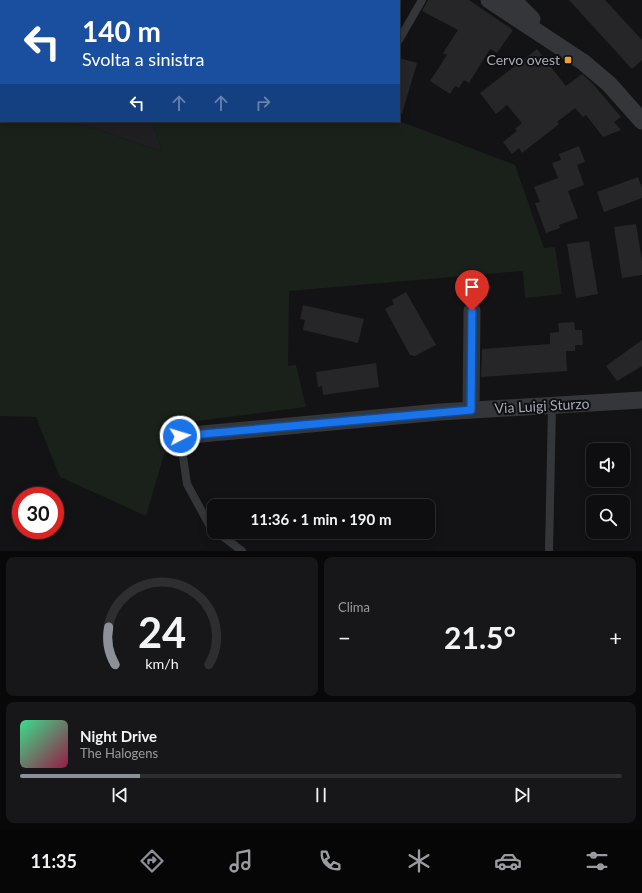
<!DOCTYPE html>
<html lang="it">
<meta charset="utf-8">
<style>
body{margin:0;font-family:Lato,sans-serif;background:#171719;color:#f1f3f6;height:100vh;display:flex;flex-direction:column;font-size:15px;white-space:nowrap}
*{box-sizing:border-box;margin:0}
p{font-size:13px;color:#9b9c9f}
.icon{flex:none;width:22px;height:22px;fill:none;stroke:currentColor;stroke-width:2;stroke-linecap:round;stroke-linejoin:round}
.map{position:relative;height:551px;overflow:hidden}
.sheet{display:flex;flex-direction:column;gap:6px;padding:6px;background:#080809;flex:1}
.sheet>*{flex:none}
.top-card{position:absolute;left:0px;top:0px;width:400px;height:122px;box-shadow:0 2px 10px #0003,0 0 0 1px #2e2e30;background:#1a4fa0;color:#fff;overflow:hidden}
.tools{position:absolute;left:586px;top:443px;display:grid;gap:8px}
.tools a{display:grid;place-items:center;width:44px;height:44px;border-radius:8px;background:#0e0e10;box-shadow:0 2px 10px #0003,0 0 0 1px #2e2e30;font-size:20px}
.speed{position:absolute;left:12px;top:487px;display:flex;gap:8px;font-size:20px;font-weight:700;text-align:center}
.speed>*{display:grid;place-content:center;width:52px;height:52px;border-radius:50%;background:#0e0e10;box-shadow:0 2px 10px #0003,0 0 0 1px #2e2e30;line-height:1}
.speed .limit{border:6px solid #d22;background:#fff;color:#111}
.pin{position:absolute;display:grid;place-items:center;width:34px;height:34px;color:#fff;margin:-41px -17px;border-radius:50% 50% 50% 0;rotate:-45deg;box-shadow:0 0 4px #0007}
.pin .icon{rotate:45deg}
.me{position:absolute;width:44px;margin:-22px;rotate:85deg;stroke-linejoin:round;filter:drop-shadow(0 0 3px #0008)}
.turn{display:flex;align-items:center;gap:14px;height:84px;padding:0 16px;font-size:18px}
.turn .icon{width:52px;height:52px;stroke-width:2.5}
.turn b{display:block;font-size:28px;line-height:34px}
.lanes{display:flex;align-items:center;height:38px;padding:0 16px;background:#0003;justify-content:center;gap:20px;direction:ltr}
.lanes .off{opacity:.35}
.big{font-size:30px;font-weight:700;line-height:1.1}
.sheet .card{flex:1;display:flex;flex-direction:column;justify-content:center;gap:6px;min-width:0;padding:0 14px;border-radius:8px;background:#171719}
.sheet .dial{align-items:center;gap:0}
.dial svg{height:104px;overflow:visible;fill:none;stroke:#2e2e30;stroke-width:7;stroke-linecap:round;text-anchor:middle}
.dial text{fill:#f1f3f6;stroke:none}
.song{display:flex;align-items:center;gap:12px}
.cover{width:48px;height:48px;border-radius:6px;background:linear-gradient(135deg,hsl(150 70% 55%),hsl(340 70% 35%))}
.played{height:4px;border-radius:2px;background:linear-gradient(90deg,#8c9099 20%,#2e2e30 20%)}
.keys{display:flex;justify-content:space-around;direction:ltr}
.heat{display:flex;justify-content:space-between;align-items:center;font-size:22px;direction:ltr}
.sheet .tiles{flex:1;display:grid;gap:6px;grid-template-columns:1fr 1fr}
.card:last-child{grid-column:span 2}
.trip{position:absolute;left:207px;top:499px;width:228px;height:40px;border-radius:8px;background:#0e0e10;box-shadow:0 2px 10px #0003,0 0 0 1px #2e2e30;font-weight:700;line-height:40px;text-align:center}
.tab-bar{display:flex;height:64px;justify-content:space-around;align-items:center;background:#060606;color:#9b9c9f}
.tab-bar .icon{width:28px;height:28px}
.tab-bar .current{color:#8c9099}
.tab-bar b{font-size:18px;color:#f1f3f6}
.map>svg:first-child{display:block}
</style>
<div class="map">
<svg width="642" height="551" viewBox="0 0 642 551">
<rect width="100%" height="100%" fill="#131315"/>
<g fill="#1f1f22">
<polygon points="0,0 112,1 1,1 1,116"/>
<polygon points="56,121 152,121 162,152 89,126"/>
</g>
<polygon fill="#1a201a" points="0,116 1,121 56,121 89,126 162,152 152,121 397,121 410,125 515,165 544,248 555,247 562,294 525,298 523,271 289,291 288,366 296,365 306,407 173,424 146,516 60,477 36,417 0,416"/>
<g fill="#262629">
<polygon points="428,0 469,0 513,30 497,53 490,49 469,83 464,80 459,88 455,86 450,94 430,81 447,55 443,53 458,30 422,11"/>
<polygon points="569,0 605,0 642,40 642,60 632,69"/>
<polygon points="537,49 566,86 582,74 593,84 621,117 614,122 621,130 603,137 586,115 583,117 575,108 557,122 559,124 522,153 519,148 512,154 503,142 517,131 515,129 522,123 507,105 496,114 480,93"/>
<polygon points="399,58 417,63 402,114 399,113"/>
<polygon points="579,146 585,162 577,165 584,185 568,191 578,218 559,225 560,228 546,233 535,203 540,202 534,187 558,178 552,163 561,160 559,154"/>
<polygon points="638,177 642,188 642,198 604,212 597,192"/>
<polygon points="636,224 642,261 642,275 622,278 614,227"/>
<polygon points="589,241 598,294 576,298 567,244"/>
<polygon points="406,292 436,345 415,356 410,355 385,309 394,304 392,300"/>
<polygon points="303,305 364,319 358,343 303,330 305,320 300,319"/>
<polygon points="574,322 575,330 582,330 583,345 575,345 575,351 566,351 567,371 481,377 482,349 550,344 550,333 559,332 558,323"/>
<polygon points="642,340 642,366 617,381 606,366"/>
<polygon points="376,363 379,387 323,395 322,386 318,387 316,372"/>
</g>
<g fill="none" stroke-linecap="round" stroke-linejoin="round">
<g stroke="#34363a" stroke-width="8">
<polyline points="96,0 97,1"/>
<polyline points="399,40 422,0"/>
<polyline points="0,96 1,96"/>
<polyline points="180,436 187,484 211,528 214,530"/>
<polyline points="217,532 242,551"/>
<polyline points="549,551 552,405"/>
</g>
<g stroke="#34363a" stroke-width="17">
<polyline points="489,0 583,62 609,84 642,121"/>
<polyline points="513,0 532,19"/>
<polyline points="471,410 472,311"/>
<polyline points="180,436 440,412 642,400"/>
</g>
</g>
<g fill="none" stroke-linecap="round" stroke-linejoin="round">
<defs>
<polyline id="route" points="180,436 471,410 472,311"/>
</defs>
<use href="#route" stroke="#114b97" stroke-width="10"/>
<use href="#route" stroke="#1a73e8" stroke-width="7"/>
</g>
<rect fill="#ee9e32" stroke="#0e0e10" stroke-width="1.5" x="564" y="56" width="8" height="8" rx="2"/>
<g text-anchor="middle" stroke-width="4" stroke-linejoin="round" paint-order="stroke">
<g font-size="14" fill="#a5abb5" stroke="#0e0e10" text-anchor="end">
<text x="560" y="65">Cervo ovest</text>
</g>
<g font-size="14" fill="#a5abb5" stroke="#0e0e10">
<text transform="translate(542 406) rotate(-3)" y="5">Via Luigi Sturzo</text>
</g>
</g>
</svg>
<div class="tools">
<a><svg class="icon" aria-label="sound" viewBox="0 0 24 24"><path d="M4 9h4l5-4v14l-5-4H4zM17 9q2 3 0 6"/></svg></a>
<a><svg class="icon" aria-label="search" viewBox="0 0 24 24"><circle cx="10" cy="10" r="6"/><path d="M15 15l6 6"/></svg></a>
</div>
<div class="speed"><div class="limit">30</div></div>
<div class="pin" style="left:472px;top:311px;background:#d93025"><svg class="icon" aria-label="arrive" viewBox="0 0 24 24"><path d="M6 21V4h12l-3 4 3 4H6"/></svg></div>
<svg class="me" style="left:180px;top:436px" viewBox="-20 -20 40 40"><circle r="17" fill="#1a73e8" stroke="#fff" stroke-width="3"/><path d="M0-11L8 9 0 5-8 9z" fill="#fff"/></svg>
<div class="trip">11:36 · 1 min · 190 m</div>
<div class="top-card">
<div class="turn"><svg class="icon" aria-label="left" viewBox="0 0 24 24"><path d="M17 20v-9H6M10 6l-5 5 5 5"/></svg><div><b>140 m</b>Svolta a sinistra</div></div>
<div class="lanes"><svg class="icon" aria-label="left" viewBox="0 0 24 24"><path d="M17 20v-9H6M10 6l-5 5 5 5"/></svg><svg class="icon off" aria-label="ahead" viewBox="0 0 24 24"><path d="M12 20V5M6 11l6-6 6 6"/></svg><svg class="icon off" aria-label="ahead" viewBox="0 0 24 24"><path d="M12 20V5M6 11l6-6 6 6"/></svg><svg class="icon off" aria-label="right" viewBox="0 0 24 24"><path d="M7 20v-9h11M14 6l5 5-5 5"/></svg></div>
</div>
</div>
<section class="sheet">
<div class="tiles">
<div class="card dial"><svg viewBox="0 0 100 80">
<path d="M14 69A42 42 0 1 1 86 69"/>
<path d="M14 69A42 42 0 0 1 9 40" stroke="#8c9099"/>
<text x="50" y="56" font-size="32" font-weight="700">24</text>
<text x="50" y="72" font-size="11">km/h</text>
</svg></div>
<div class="card"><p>Clima</p>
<div class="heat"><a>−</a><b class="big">21.5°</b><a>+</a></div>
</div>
<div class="card">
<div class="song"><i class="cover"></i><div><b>Night Drive</b><p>The Halogens</p></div></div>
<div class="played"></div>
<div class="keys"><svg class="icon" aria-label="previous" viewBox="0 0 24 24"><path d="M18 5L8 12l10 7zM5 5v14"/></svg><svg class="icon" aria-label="pause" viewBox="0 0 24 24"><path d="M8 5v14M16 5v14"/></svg><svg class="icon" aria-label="next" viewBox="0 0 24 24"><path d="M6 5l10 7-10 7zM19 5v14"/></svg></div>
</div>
</div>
</section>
<nav class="tab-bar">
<b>11:35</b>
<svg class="icon current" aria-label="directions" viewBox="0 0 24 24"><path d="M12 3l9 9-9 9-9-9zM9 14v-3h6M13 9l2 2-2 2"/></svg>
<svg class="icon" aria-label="music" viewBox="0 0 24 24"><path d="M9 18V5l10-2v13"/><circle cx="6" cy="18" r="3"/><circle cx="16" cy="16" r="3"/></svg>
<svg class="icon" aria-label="phone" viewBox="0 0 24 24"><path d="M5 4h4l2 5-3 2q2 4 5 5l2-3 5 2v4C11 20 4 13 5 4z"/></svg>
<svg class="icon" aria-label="climate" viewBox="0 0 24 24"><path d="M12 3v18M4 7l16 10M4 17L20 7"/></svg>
<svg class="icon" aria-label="car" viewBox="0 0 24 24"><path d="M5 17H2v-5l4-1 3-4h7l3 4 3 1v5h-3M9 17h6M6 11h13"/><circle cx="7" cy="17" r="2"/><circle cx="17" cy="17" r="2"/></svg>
<svg class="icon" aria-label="filters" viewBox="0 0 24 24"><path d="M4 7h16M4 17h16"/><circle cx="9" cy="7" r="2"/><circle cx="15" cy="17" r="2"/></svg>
</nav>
